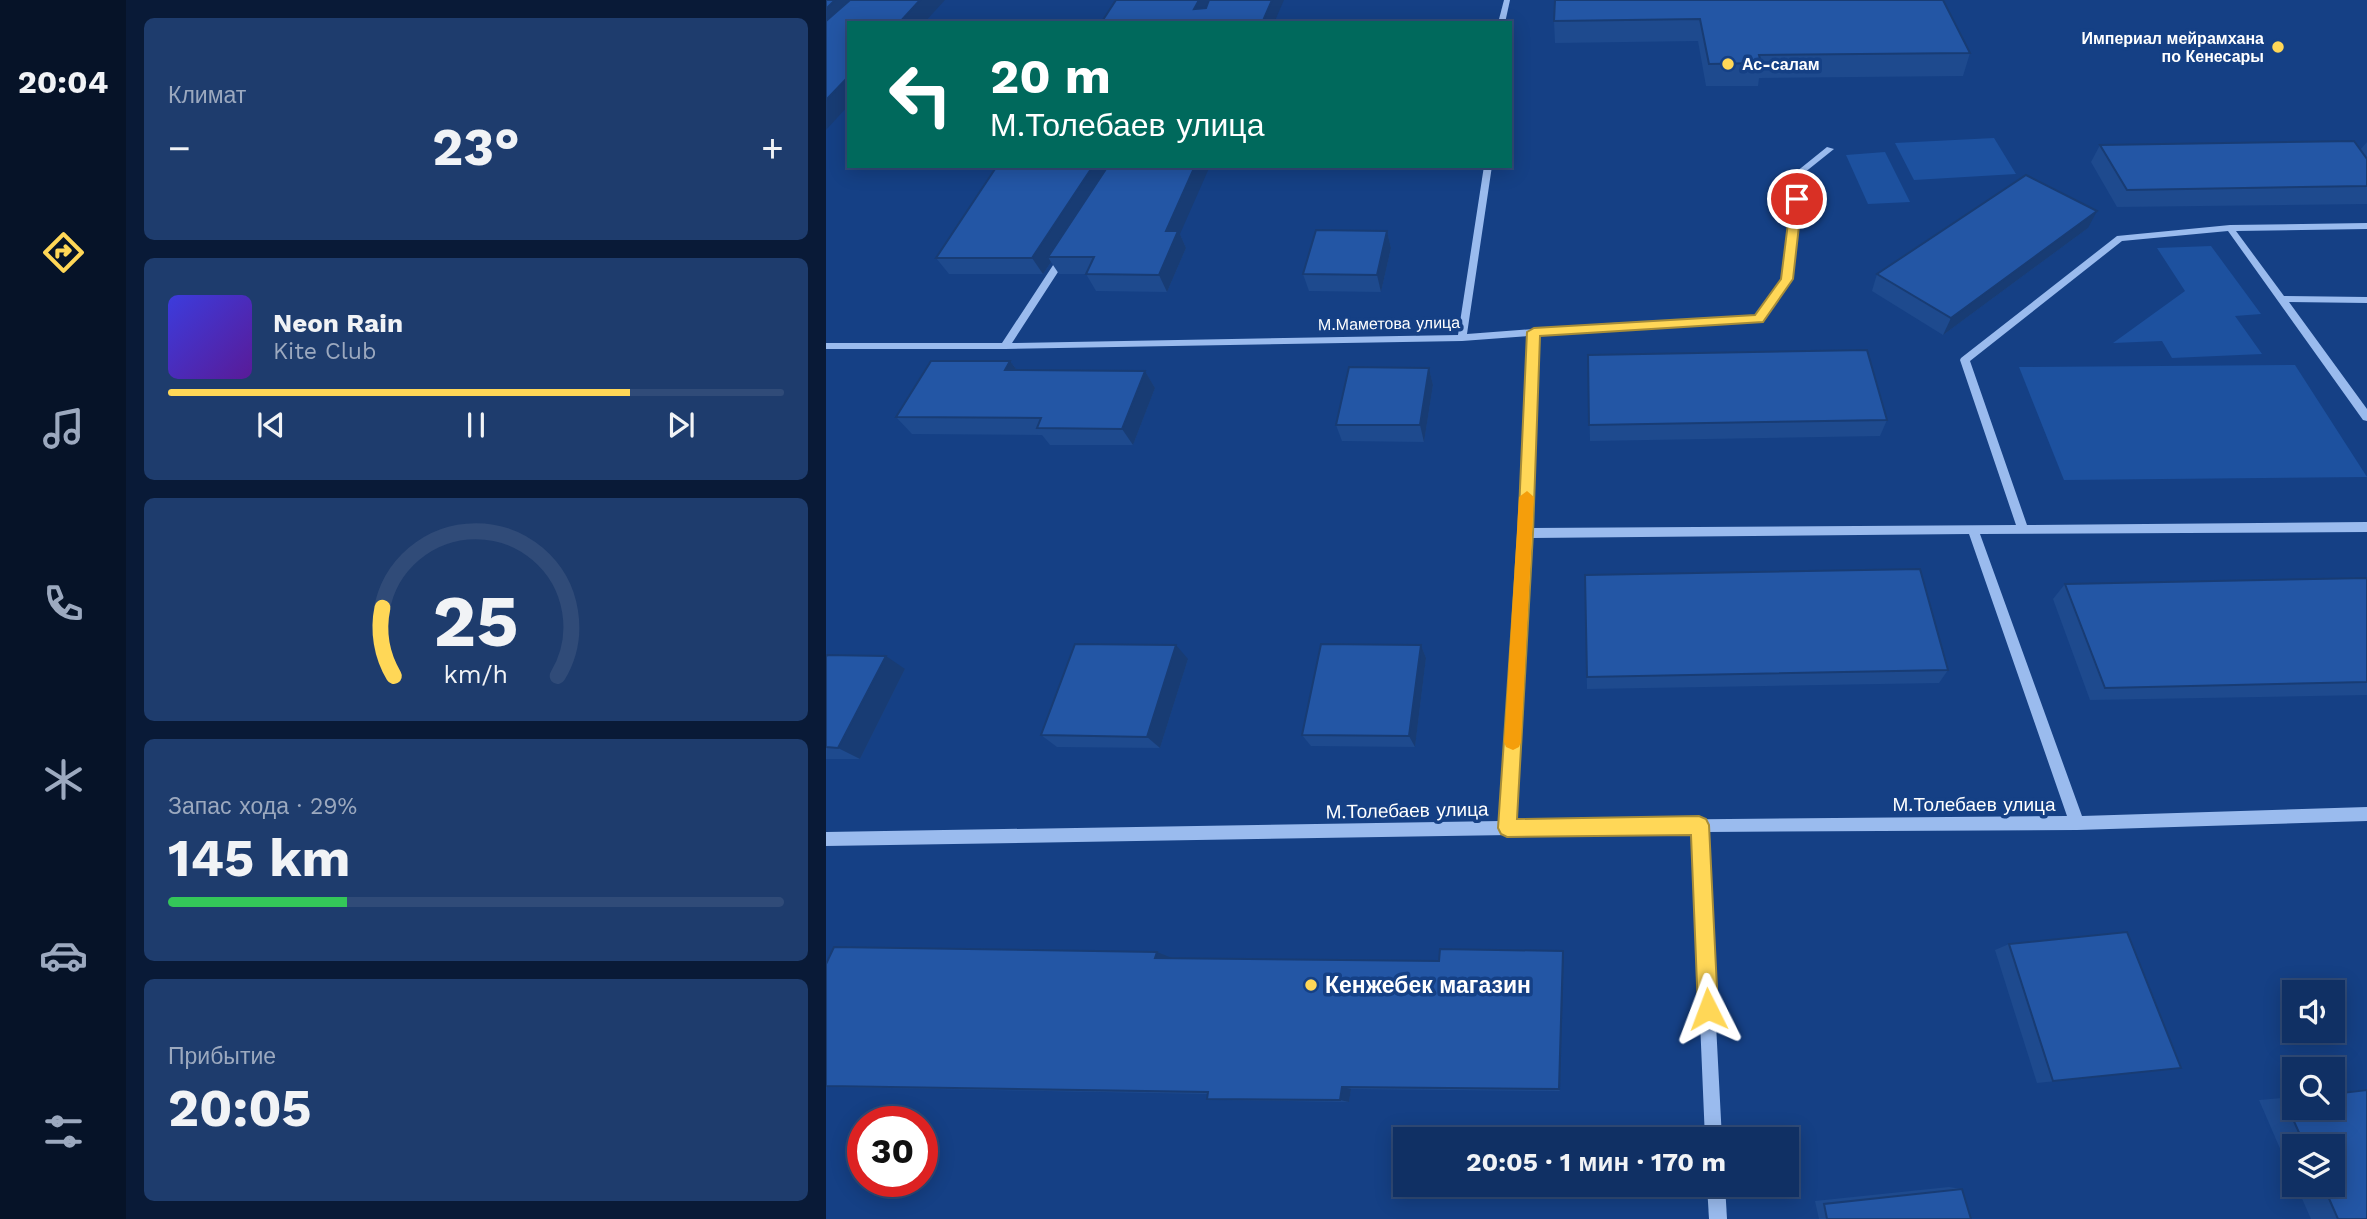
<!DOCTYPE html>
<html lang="ru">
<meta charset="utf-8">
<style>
body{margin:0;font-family:"Work Sans",sans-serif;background:#1e3c6d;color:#f1f3f6;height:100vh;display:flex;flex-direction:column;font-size:26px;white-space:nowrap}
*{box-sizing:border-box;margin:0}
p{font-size:23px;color:#9ca9bf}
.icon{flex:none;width:38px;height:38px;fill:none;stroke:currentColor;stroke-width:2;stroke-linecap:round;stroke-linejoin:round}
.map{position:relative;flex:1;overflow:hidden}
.panel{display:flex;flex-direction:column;gap:18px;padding:18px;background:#091a37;width:700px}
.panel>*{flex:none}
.hud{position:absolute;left:21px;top:21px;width:665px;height:147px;border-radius:0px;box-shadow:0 4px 18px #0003,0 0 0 2px #304b78;background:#00695c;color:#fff;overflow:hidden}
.tools{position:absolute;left:1456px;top:980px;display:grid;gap:14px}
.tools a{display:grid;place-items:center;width:63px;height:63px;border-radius:0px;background:#103064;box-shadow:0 4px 18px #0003,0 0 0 2px #304b78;font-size:35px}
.speed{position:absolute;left:21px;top:1106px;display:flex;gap:14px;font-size:35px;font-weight:700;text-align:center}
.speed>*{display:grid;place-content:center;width:91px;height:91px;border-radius:50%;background:#103064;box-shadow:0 4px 18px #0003,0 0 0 2px #304b78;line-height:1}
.speed .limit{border:10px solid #d22;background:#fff;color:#111}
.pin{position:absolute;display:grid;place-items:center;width:60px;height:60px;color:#fff;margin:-30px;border:4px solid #fff;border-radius:50%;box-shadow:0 2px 7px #0007}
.me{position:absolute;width:77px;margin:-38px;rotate:357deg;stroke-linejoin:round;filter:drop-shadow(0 0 5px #0008)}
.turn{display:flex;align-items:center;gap:24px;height:147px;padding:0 28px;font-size:32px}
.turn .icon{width:91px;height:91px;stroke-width:2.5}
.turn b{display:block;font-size:49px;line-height:60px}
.big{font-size:52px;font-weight:700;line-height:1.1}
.panel .card{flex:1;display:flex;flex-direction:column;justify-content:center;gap:10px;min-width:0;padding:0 24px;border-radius:10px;background:#1e3c6d}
.panel .dial{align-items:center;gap:0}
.dial svg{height:182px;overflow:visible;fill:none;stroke:#304b78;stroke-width:7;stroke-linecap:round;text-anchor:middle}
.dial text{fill:#f1f3f6;stroke:none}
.song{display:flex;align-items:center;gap:21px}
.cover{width:84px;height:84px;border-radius:10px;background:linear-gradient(135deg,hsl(240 70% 55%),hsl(270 70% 35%))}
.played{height:7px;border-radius:4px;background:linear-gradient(90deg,#ffd757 75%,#304b78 75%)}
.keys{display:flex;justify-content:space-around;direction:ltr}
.heat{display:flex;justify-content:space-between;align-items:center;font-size:38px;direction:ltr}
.charge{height:10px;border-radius:5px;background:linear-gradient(90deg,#34c759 29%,#304b78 0)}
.trip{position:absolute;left:567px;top:1127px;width:406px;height:70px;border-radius:0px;background:#103064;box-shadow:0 4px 18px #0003,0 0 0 2px #304b78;font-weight:700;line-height:70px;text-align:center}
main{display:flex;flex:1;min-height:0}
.menu{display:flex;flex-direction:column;width:126px;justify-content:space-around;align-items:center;background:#061328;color:#9ca9bf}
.menu .icon{width:49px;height:49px}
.menu .active{color:#ffd757}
.menu b{font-size:32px;color:#f1f3f6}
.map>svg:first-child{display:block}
</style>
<main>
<nav class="menu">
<b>20:04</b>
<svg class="icon active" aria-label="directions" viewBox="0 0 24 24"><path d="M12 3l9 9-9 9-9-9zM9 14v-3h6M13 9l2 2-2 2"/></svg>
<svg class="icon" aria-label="music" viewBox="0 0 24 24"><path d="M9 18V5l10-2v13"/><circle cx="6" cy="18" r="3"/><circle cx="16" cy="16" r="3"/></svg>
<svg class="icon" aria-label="phone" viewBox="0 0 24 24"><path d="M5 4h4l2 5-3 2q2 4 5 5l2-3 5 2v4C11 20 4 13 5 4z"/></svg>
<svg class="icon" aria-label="climate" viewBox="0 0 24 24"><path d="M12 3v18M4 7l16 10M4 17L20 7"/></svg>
<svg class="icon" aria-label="car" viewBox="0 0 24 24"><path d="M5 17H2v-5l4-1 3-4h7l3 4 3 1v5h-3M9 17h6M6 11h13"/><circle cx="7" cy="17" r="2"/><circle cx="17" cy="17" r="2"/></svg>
<svg class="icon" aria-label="filters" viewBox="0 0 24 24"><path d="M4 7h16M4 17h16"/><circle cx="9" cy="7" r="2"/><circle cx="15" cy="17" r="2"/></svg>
</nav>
<section class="panel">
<div class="card"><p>Климат</p>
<div class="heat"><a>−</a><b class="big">23°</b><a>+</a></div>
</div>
<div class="card">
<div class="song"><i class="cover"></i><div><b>Neon Rain</b><p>Kite Club</p></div></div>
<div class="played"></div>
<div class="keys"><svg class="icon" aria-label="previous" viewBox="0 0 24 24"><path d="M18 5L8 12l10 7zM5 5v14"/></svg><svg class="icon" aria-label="pause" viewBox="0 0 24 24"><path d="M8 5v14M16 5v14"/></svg><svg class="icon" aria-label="next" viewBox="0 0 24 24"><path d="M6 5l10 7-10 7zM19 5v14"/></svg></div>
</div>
<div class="card dial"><svg viewBox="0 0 100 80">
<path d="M14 69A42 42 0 1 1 86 69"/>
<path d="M14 69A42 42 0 0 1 9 39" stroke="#ffd757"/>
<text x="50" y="56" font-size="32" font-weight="700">25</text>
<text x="50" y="72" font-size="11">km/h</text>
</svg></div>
<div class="card"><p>Запас хода · 29%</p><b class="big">145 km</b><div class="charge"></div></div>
<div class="card"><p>Прибытие</p><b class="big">20:05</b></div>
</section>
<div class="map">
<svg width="1541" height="1219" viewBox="0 0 1541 1219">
<rect width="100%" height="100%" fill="#154085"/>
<g fill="#1d519f">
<polygon points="1168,138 1190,174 1088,180 1069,143"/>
<polygon points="1059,152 1084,202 1042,204 1020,155"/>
<polygon points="1385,246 1435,314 1409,316 1436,354 1346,358 1336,341 1287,343 1359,291 1331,248"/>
<polygon points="1469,365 1541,477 1238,480 1193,367"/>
</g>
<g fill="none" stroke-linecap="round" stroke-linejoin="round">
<g fill="#9abbee" fill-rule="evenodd">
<polygon points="678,0 684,0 679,23 672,23"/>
<path d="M1001,147L1008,149L978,173L966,279L936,321L713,335L705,528L1190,525L1134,360L1135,358L1291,236L1404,225L1541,223V229L1410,231L1458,296L1541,297V303L1463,302L1541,409V421L1537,420L1402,231L1296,241L1144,361L1201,525L1541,522V532L1154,534L1256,816L1541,807V821L1251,830L880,832L896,1139H879L866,832L0,846V832L674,821L693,533L703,336L636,341L179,349H0V343H176L235,253L238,252L243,255L186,343L632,335L658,166H666L641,334L785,323L930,316L956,279L970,172ZM1143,534L1241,816L689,821L705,538Z"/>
<polygon points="881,1185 899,1185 901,1219 883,1219"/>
</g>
</g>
<g fill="#1e4a8e">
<polygon points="729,0 1144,53 1137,76 933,78 932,86 880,86 872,41 729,43 728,21"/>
<polygon points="1541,142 1541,204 1291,207 1265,162 1274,145 1534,150"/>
<polygon points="1262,228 1117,335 1046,291 1051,274"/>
<polygon points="561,231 565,248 555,292 483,291 477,274"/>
<polygon points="354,234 360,248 341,292 270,291 260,274 233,274 225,262 217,274 123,274 110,258"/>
<polygon points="762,355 1061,420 1054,436 764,441"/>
<polygon points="184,361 191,370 319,371 329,388 307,445 224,445 216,435 86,434 70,417"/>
<polygon points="603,368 607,385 598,442 516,441 510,425"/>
<polygon points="759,575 1122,670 1113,683 761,689"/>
<polygon points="1541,578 1541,695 1264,700 1227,599 1239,584"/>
<polygon points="595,645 600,658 589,747 485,746 476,735"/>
<polygon points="0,657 79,669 34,759 0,759"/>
<polygon points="362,659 334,748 231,747 215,735"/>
<polygon points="1183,944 1355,1068 1211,1083 1169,950"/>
<polygon points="738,957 734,1091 525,1089 523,1102 395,1100 381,1099 382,1094 0,1087 0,964 346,958 613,961"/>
<polygon points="1541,1089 1541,1219 1485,1219 1470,1185 1507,1185 1507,1146 1468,1146 1468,1181 1433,1100 1468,1097 1468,1108 1507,1108 1507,1093"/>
<polygon points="1123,1187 1136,1189 1145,1219 993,1219 989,1201"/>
</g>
<g fill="#183c74">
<polygon points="9,0 37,0 0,35 0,9"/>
<polygon points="94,0 119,0 98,23 73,23"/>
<polygon points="373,0 386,0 375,23 368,9"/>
<polygon points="446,0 458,0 448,23 436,23"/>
<polygon points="23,76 23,105 0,130 0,100"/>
<polygon points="267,166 287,166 222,257 225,262 217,274 206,258"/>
<polygon points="369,166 384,166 354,234 360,248 341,292 333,275 340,231"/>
<polygon points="1271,211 1262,228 1117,335 1125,318"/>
<polygon points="561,231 565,248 555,292 551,275"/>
<polygon points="184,361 197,378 179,370"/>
<polygon points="603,368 607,385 598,442 594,425"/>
<polygon points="319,371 329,388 307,445 296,429"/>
<polygon points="350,645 362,659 334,748 321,737"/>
<polygon points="595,645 600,658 589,747 583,736"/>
<polygon points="60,656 79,669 34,759 12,748"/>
<polygon points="737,951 738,957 734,1091 733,1089"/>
<polygon points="331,952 346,958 344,964 329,958"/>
<polygon points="516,1087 525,1089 523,1102 514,1100"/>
</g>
<g fill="#2356a5" stroke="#183c74" stroke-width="2">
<polygon points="0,0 9,0 0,9"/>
<polygon points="24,0 94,0 73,23 23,23 23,76 0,100 0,21"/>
<polygon points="290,0 373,0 368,9 380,8 383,0 446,0 436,23 275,23"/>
<polygon points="729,0 1117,0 1144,53 933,55 935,63 883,64 874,19 728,21"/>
<polygon points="1528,141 1541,159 1541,186 1301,190 1274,145"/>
<polygon points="171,166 267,166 206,258 110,258"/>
<polygon points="282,166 369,166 340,231 352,231 333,275 260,274 268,257 222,257"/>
<polygon points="1200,175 1271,211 1125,318 1051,274"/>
<polygon points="490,230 561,231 551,275 477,274"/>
<polygon points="1041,350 1061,420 763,425 762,355"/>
<polygon points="105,361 184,361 179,370 319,371 296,429 211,428 215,418 70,417"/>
<polygon points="523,367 603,368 594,425 510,425"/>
<polygon points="1094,569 1122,670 761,677 759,575"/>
<polygon points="1541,578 1541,682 1279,688 1239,584"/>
<polygon points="249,644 350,645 321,737 215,735"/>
<polygon points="495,644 595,645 583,736 476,735"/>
<polygon points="1,655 60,656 12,748 0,747 0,657"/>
<polygon points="1301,932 1355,1068 1227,1081 1183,944"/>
<polygon points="8,947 331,952 329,958 613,961 614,949 737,951 733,1089 516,1087 514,1100 381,1099 382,1092 0,1086 0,964"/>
<polygon points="1541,1090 1541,1219 1512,1219 1497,1185 1507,1185 1507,1146 1479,1146 1458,1099 1468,1098 1468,1108 1507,1108 1507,1094"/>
<polygon points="1136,1189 1145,1219 1001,1219 998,1204"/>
</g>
<polygon fill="#ffd757" stroke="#a68c39" stroke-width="2" points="971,196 976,199 967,279 937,322 714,336 707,533 691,819 873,816 880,819 883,825 892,1009 889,1016 882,1019 875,1016 872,1009 865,835 681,837 675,834 672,828 692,533 701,332 708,328 929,315 955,279 965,199"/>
<polygon fill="#f59e0b" points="701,491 708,497 695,742 693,747 687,750 680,747 678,742 693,497"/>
<g fill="#ffd757" stroke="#154085" stroke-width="2.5">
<circle cx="1452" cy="47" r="7"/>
<circle cx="902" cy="64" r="7"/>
<circle cx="485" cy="985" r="7"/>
</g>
<g text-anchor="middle" stroke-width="7" stroke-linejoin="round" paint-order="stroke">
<g font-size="16" font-weight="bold" fill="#fff" stroke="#154085" text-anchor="end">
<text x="1438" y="44">Империал мейрамхана<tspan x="1438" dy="18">по Кенесары</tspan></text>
<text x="916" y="70" text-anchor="start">Ас-салам</text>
</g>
<g font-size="16" fill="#fff" stroke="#154085">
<text transform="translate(563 323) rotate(-1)" y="6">М.Маметова улица</text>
</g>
<g font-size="19" fill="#fff" stroke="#154085">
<text x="1148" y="811">М.Толебаев улица</text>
<text transform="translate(581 810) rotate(-1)" y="7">М.Толебаев улица</text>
</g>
<g font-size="23" font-weight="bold" fill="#fff" stroke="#154085" text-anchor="start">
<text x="499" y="993">Кенжебек магазин</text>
</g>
</g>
</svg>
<div class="tools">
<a><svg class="icon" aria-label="sound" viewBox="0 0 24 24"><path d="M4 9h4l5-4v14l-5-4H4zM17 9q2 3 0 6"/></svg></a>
<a><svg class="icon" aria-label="search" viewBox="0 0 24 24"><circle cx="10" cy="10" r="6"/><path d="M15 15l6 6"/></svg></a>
<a><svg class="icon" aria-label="layers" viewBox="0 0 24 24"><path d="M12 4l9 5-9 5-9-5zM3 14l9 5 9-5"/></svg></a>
</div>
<div class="speed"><div class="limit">30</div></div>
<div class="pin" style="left:971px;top:199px;background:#d93025"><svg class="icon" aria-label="arrive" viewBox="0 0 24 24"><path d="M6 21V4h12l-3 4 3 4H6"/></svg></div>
<svg class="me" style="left:882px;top:1009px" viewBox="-20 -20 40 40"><path d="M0-17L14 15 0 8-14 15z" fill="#ffd757" stroke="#fff" stroke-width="4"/></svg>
<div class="trip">20:05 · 1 мин · 170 m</div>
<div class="hud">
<div class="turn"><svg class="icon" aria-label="left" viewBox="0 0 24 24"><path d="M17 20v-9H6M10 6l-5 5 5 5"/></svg><div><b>20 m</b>М.Толебаев улица</div></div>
</div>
</div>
</main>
